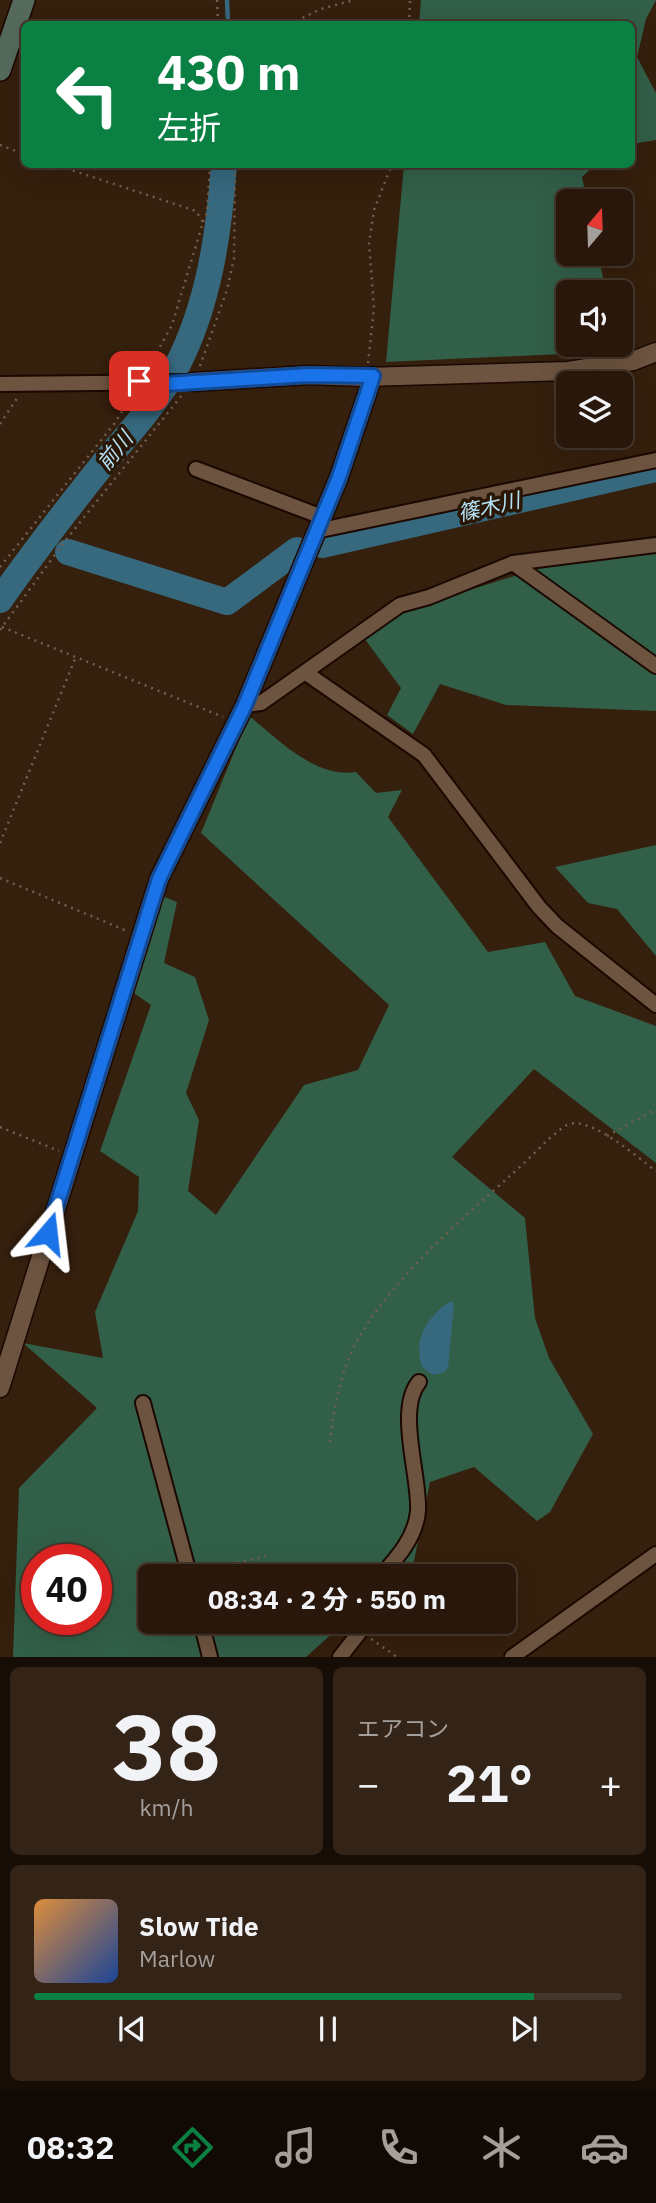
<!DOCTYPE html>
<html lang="ja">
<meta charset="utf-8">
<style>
body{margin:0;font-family:"IBM Plex Sans","Noto Sans JP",sans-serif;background:#342418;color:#f1f3f6;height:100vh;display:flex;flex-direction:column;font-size:26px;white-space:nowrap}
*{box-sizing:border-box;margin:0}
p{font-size:23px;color:#a59f9c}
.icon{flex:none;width:38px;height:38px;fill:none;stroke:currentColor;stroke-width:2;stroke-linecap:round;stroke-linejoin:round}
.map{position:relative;height:1657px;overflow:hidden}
.drawer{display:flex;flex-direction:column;gap:10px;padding:10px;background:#160d06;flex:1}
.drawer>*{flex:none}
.hud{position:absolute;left:21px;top:21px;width:614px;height:147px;border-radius:10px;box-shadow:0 7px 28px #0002,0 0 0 2px #44362b;background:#0b8043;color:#fff;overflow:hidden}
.needle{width:46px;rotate:19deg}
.buttons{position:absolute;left:556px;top:189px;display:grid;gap:14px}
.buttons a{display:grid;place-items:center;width:77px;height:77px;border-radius:10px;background:#28170a;box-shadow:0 7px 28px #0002,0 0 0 2px #44362b;font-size:35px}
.speed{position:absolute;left:21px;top:1544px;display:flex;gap:14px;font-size:35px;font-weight:700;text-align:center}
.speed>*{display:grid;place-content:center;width:91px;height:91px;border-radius:50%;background:#28170a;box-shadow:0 7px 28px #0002,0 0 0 2px #44362b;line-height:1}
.speed .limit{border:10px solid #d22;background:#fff;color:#111}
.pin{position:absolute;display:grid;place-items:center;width:60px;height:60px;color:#fff;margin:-30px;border-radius:14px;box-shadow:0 4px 10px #0006}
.me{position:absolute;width:77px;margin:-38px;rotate:17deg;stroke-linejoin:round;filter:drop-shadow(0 0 5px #0008)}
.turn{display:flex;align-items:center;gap:24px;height:147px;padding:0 21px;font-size:32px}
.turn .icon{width:91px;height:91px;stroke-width:2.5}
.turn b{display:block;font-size:49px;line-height:60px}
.big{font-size:52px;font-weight:700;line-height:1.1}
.drawer .tile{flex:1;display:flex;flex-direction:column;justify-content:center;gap:10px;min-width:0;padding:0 24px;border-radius:10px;background:#342418}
.drawer .dial{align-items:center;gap:0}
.dial b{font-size:91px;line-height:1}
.song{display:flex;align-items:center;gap:21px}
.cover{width:84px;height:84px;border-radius:10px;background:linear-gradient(135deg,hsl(30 70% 55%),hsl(220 70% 35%))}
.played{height:7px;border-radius:4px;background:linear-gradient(90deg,#0b8043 85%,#44362b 85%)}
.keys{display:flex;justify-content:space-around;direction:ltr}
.heat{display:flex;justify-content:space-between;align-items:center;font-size:38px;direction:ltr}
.drawer .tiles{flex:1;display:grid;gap:10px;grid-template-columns:1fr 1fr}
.tile:last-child{grid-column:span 2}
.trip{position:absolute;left:138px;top:1564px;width:378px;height:70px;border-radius:10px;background:#28170a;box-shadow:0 7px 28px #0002,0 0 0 2px #44362b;font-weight:700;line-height:70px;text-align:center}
.dock{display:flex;height:112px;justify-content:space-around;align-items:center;background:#100904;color:#a59f9c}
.dock .icon{width:49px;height:49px}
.dock .active{color:#0b8043}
.dock b{font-size:32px;color:#f1f3f6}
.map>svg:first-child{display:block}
</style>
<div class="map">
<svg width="656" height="1657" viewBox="0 0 656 1657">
<rect width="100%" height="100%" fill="#351f0d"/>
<g fill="#325f48" fill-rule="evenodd">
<polygon points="421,0 656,0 646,19 637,57 656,93 656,140 632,144 632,24 419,24"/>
<polygon points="404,165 595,165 582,177 587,201 569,201 569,254 598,254 606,292 569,292 569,345 597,345 562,354 386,362"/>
<polygon points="656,551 656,711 506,705 440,684 413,734 387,715 401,688 364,638 402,611 559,562"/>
<path d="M249,716C280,741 315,778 356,772L376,793L402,790L388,817L488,952L545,942L575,996L656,1026V1163L534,1069L452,1157L525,1218L535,1318L549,1358L593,1434L550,1512L537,1521L474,1467L430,1482L414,1561L396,1577H150V1622H345L306,1657H13L19,1488L97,1408L23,1343L103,1358L95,1312L138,1211L139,1177L100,1151L151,1005L134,993L162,896L177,902L164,963L195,977L209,1020L186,1093L199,1120L188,1191L216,1215L304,1085L358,1070L389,1005L201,833ZM37,1559H96V1619H37Z"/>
<polygon points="656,845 656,956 617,909 588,903 555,867"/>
</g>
<path fill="#36687e" d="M449,1302H453L454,1306L448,1368L443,1373L433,1375L422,1367C413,1338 426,1319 449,1302Z"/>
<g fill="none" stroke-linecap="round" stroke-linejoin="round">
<g stroke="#36687e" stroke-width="4.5">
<polyline points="227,0 228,24"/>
<polyline points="401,1563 415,1542"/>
</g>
<g stroke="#36687e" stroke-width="26">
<polyline points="322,545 656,469"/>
<polyline points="68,552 227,602 297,550"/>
<path d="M0,600C33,553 67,509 103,464C129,433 158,402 177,366C209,304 219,233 224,164"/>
</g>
<defs>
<g id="minor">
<polyline points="0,384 192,382"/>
<polyline points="196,469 322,517"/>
<polyline points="316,531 656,460"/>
<polyline points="513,563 656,666"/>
<polyline points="306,673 424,755 539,907 557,926 656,1005"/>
<polyline points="245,705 261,703 400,605 429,597 513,563 656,545"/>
<polyline points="143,1403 190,1577"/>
<path d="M380,1577C397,1558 416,1537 418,1511C420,1476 396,1410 419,1382"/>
<polyline points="201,1622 210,1657"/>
<polyline points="340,1657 359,1633 360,1622"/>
<polyline points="512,1657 656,1554"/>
</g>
<g id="tertiary">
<polyline points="192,382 308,375 365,377 568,371 633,361 656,352"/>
<polyline points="0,1388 159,879 245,705 339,477 373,376"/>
</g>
<polyline id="secondary" points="0,70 24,0"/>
</defs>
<use href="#minor" stroke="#1b0800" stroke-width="18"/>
<use href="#tertiary" stroke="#1b0800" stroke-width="21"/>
<use href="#secondary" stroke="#1b0800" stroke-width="24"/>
<g stroke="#735f50" stroke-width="2.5" stroke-dasharray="2 5" stroke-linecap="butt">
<polyline points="217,0 218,24"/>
<polyline points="290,24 321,9 354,0"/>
<polyline points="409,24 410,0"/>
<polyline points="0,145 24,154"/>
<polyline points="53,164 196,211 203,222 172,325 147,370"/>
<polyline points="203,222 207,213 210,164"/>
<polyline points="368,363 374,308 369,243 374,210 392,164"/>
<polyline points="200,366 227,290 234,258 235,164"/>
<polyline points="0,424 18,397"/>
<polyline points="0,567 114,424 132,396"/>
<polyline points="2,627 223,717"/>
<polyline points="0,630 65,541 182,395"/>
<polyline points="0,843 75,659"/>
<polyline points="0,878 127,931"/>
<polyline points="0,1127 59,1151"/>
<polyline points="607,1136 656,1109"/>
<path d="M330,1442C333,1414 338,1385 349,1358C376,1292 459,1222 512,1174C526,1162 538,1149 551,1137C557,1133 563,1126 569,1124C592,1117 638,1158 656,1171"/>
<polyline points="203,1570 266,1556"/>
<polyline points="371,1639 397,1657"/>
</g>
<use href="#minor" stroke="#6d5440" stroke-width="14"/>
<use href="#tertiary" stroke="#6d5440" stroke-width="18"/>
<use href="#secondary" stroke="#556a5d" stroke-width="21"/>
</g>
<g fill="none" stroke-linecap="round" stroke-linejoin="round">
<defs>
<polyline id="route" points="48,1233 159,879 245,705 339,477 373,376 308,375 165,384 139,381"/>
</defs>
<use href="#route" stroke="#114b97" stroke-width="18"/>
<use href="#route" stroke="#1a73e8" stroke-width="12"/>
</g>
<g text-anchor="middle" stroke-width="7" stroke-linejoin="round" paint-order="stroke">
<g font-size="21" font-style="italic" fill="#b3e2f7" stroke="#2a1604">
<text transform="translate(115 451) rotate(-51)" y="7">前川</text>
<text transform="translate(489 507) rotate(-13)" y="7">篠木川</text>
</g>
</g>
</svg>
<div class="buttons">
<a><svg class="needle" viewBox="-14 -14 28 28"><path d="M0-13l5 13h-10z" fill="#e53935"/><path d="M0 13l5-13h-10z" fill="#a59f9c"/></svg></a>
<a><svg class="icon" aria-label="sound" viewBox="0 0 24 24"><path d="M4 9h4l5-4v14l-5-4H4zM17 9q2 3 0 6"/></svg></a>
<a><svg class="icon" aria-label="layers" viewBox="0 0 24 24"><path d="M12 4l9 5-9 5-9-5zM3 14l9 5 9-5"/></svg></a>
</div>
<div class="speed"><div class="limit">40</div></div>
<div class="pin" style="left:139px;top:381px;background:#d93025"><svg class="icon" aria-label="arrive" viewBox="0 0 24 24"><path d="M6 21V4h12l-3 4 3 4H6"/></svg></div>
<svg class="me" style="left:48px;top:1233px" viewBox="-20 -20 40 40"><path d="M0-17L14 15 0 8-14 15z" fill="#1a73e8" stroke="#fff" stroke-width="4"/></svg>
<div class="trip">08:34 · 2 分 · 550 m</div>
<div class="hud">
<div class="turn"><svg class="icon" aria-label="left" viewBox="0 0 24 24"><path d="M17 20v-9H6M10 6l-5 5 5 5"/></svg><div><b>430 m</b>左折</div></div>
</div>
</div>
<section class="drawer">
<div class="tiles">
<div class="tile dial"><b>38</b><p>km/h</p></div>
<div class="tile"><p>エアコン</p>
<div class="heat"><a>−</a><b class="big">21°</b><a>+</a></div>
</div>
<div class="tile">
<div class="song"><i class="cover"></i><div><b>Slow Tide</b><p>Marlow</p></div></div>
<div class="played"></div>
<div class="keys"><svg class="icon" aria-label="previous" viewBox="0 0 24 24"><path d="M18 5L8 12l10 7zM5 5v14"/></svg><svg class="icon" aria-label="pause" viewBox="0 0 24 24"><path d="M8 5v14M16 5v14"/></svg><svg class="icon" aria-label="next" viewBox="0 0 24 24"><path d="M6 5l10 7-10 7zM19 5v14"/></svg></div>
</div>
</div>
</section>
<nav class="dock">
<b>08:32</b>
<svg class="icon active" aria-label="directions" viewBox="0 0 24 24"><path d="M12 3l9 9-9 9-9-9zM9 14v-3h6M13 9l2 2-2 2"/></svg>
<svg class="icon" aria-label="music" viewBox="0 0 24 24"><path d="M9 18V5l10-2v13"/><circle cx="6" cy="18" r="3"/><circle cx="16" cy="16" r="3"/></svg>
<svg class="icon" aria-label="phone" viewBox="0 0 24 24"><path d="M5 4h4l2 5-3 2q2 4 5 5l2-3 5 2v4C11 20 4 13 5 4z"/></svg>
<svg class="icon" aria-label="climate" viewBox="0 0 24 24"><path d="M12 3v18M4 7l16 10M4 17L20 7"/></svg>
<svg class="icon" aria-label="car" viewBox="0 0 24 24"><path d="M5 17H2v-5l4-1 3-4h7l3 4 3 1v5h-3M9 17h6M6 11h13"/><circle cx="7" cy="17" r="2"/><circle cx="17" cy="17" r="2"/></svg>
</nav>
